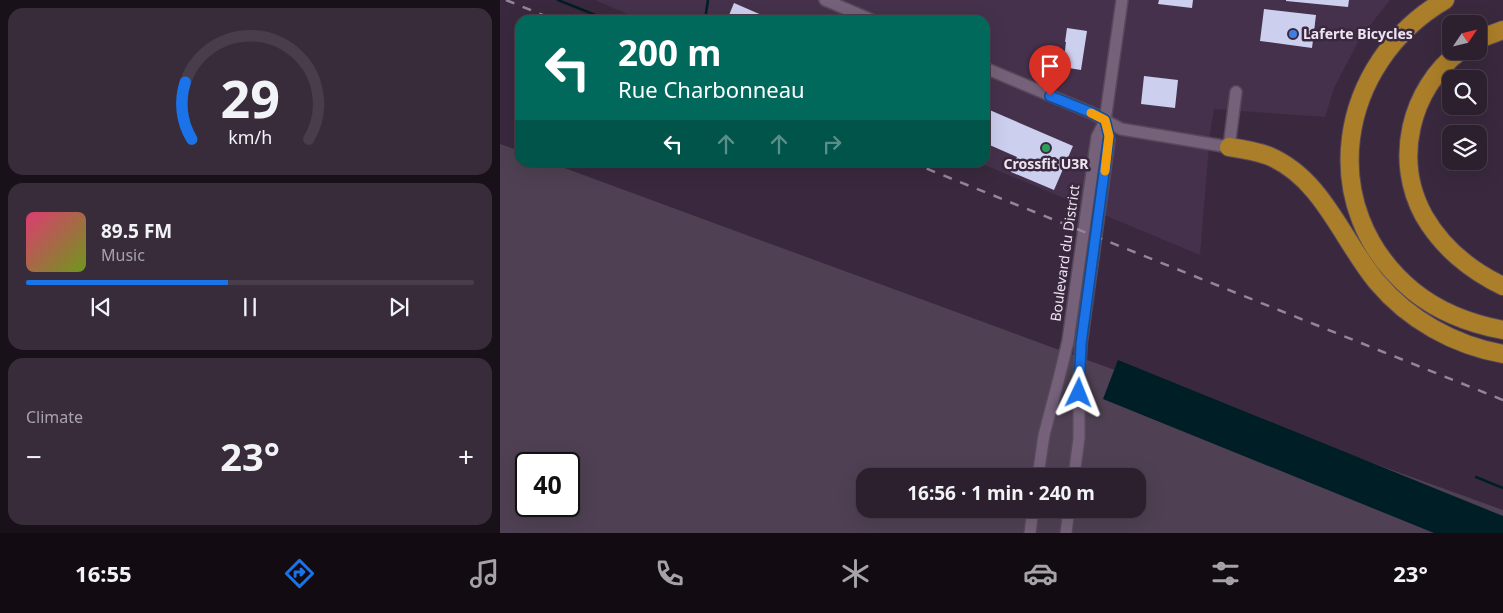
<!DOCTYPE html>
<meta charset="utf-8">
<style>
body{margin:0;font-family:"Noto Sans",sans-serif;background:#382c3a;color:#f1f3f6;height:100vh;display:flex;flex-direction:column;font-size:19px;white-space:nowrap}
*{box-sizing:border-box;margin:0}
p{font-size:16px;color:#a6a2aa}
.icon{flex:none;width:28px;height:28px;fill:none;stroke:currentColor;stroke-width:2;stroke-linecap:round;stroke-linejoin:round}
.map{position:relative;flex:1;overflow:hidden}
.drawer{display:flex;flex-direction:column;gap:8px;padding:8px;background:#181119;width:500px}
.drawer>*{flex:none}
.banner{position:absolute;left:15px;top:15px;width:475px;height:152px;border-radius:15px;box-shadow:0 5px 20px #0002,0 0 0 1px #483d4a;background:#00695c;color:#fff;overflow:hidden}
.needle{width:32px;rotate:55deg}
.fabs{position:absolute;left:942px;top:15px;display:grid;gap:10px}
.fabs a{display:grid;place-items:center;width:45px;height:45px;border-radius:10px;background:#2c1f2e;box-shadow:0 5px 20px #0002,0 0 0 1px #483d4a;font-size:25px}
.speed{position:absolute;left:15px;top:452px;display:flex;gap:10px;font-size:25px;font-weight:700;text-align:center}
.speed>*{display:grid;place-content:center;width:65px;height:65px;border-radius:50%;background:#2c1f2e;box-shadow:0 5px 20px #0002,0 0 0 1px #483d4a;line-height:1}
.speed .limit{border:2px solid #111;border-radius:8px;background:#fff;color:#111}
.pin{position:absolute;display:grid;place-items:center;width:42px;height:42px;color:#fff;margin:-51px -21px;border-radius:50% 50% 50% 0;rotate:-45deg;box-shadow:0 0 5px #0007}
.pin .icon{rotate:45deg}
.me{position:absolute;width:55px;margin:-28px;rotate:2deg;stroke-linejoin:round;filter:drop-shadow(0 0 4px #0008)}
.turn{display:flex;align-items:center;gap:18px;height:105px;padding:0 20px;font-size:22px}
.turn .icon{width:65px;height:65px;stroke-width:2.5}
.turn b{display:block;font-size:35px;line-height:42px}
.lanes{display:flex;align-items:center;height:48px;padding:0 20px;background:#0003;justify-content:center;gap:25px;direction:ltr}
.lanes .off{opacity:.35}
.big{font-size:38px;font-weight:700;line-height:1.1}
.drawer .tile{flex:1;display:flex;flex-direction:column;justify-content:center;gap:8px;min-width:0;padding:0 18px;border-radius:15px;background:#382c3a}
.drawer .dial{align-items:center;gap:0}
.dial svg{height:130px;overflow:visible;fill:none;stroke:#483d4a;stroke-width:7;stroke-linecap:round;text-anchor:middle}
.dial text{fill:#f1f3f6;stroke:none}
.song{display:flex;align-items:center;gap:15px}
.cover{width:60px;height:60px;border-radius:8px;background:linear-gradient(135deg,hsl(340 70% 55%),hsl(80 70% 35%))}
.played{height:5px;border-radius:2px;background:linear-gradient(90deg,#1a73e8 45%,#483d4a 45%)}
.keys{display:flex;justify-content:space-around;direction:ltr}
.heat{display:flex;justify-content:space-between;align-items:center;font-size:28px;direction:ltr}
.trip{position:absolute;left:356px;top:468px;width:290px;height:50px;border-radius:15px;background:#2c1f2e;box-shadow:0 5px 20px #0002,0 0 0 1px #483d4a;font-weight:700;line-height:50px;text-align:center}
.tab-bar{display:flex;height:80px;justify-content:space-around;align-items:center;background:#120c12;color:#a6a2aa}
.tab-bar .icon{width:35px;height:35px}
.tab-bar .current{color:#1a73e8}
.tab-bar b{font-size:22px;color:#f1f3f6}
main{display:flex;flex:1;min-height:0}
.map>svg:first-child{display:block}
</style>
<main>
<section class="drawer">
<div class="tile dial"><svg viewBox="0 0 100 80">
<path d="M14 69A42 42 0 1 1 86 69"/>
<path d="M14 69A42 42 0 0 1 10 34" stroke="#1a73e8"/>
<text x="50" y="56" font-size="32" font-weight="700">29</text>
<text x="50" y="72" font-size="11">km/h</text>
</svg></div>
<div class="tile">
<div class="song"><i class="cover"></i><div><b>89.5 FM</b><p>Music</p></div></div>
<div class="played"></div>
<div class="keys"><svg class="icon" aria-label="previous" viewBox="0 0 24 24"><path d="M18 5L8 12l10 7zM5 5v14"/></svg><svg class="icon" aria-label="pause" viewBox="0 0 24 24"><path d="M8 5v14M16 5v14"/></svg><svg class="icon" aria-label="next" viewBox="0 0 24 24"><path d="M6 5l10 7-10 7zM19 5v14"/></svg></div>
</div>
<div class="tile"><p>Climate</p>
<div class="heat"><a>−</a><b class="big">23°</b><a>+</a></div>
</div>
</section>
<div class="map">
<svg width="1003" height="533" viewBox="0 0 1003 533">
<rect width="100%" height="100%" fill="#3a293e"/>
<polygon fill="#45314b" points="95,0 890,0 860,38 834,88 825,117 714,109 710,134 700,255 480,163 485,162 485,20 141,20"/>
<path fill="#4f4153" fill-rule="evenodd" d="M0,144L20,151V162L51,163L551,347L1003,510V533H0ZM26,464H69V506H26ZM365,476H638V509H365Z"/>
<polygon fill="#001e26" points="618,360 1003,516 1003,533 934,533 603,399"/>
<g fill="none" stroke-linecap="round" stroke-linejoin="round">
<g stroke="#001e26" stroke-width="2.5">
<polyline points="58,0 108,20"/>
<polyline points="205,20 208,0"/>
<polyline points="976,477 1003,488"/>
</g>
</g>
<g fill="#cdcfef">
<polygon points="659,0 693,0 692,8 658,4"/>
<polygon points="786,0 849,0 848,7 786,1"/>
<polygon points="234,3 273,20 227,20"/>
<polygon points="764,9 816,15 812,48 760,41"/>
<polygon points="567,28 587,31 581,70 563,67 566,42 565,42"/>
<polygon points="644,76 678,80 675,108 641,104"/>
<polygon points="485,108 573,146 554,190 511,172 517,157 485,143"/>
</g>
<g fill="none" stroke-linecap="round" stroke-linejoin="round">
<defs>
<g id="minor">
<polyline points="325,0 372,20"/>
<polyline points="485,68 592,113 621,129 729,147 736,92"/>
<polyline points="538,476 544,435 559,378 568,341 597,137 605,121 622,0"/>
<polyline points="574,476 579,438 579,381 581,344 609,140 605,121"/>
<polyline points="530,533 533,509"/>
<polyline points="566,533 569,509"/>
</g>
<g id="highway">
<path d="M945,0C837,63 813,208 913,291C939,312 971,324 1003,330"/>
<polyline points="979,39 1003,30"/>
<path d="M960,51C910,89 893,160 924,216C942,247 971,271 1003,286"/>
<path d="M729,147C743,149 756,151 769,156C823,179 842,240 877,282C909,320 954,345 1003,354"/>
</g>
</defs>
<use href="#minor" stroke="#57485a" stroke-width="14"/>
<use href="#highway" stroke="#57485a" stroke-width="20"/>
<use href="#minor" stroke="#75627a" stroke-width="11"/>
<use href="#highway" stroke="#ab7e29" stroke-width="18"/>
<g stroke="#948697" stroke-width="2.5" stroke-dasharray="9 9" stroke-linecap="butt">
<polyline points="6,0 55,20"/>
<polyline points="410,162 1003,400"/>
</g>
</g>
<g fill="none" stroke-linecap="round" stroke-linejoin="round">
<defs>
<polyline id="route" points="550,96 592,113 605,120 609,136 581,344 579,393"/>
</defs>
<use href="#route" stroke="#114b97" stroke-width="12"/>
<use href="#route" stroke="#1a73e8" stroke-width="9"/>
<polyline stroke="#f59e0b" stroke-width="9" points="591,113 605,120 609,136 605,171"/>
</g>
<circle fill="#3f7fe0" stroke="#3a293e" stroke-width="2" cx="793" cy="34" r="5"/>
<circle fill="#2e9e5b" stroke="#3a293e" stroke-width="2" cx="546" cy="148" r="5"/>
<g text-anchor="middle" stroke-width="5" stroke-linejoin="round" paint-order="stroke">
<g font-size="14" font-weight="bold" fill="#efe5f2" stroke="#3a293e" text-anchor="start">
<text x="803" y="39">Laferte Bicycles</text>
<text x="546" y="169" text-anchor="middle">Crossfit U3R</text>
</g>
<g font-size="14" fill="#efe5f2" stroke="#3a293e">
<text transform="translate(565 253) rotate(-82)" y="5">Boulevard du District</text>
</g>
</g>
</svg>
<div class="fabs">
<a><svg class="needle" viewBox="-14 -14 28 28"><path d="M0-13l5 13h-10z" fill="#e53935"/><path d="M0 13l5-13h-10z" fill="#a6a2aa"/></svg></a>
<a><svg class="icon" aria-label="search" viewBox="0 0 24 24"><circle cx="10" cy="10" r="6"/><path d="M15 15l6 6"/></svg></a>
<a><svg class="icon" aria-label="layers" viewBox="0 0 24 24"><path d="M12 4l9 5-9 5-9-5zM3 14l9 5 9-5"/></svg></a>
</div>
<div class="speed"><div class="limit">40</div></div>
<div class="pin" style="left:550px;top:96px;background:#d93025"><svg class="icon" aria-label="arrive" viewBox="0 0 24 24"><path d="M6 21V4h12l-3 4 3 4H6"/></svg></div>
<svg class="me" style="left:579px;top:393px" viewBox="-20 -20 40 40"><path d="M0-17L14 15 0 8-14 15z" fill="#1a73e8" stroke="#fff" stroke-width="4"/></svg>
<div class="trip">16:56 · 1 min · 240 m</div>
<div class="banner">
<div class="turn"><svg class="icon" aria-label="left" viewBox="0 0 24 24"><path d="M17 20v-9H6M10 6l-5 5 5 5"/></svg><div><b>200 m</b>Rue Charbonneau</div></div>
<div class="lanes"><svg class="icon" aria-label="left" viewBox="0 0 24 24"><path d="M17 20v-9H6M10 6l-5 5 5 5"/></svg><svg class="icon off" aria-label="ahead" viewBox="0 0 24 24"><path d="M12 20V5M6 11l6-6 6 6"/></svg><svg class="icon off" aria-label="ahead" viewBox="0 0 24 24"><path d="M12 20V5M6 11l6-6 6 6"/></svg><svg class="icon off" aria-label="right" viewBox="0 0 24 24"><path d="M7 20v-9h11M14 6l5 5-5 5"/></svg></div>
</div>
</div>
</main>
<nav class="tab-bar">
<b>16:55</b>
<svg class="icon current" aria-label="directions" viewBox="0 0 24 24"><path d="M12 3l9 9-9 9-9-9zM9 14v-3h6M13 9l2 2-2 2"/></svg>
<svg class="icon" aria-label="music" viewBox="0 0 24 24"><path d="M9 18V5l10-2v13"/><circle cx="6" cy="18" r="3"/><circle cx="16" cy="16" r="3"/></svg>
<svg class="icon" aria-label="phone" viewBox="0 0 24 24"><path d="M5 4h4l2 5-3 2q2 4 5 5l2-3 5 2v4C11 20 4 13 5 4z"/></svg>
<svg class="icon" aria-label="climate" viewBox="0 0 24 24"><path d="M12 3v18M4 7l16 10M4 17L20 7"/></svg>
<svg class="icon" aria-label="car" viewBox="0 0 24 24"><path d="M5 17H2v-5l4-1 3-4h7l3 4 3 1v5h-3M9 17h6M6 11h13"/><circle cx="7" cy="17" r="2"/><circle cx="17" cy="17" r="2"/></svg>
<svg class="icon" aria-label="filters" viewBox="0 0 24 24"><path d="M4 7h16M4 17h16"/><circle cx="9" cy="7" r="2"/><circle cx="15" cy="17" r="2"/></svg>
<b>23°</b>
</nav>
